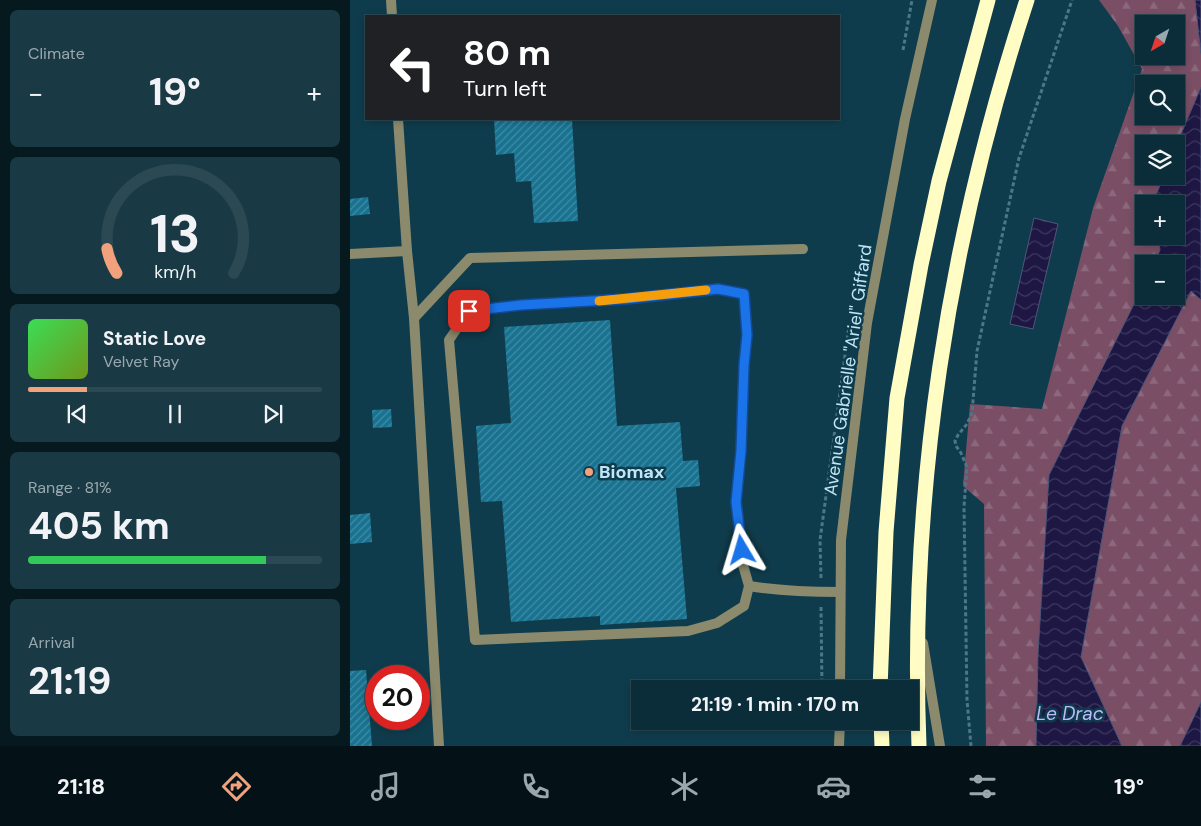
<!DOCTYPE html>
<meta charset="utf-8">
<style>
body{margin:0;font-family:"DM Sans",sans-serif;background:#193944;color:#f1f3f6;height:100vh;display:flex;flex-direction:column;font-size:19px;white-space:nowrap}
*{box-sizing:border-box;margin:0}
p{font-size:16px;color:#9aa8ae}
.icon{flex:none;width:28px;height:28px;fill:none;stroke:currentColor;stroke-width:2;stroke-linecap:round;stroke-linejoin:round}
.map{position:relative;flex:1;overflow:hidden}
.details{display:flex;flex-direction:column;gap:10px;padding:10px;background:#06191f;width:350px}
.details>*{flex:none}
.guide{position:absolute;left:15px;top:15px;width:475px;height:105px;border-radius:0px;box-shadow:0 2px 8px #0003,0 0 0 1px #2b4953;background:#202124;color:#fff;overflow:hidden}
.needle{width:32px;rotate:219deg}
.fabs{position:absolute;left:785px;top:15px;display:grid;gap:10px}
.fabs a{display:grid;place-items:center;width:50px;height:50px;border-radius:0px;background:#0b2d39;box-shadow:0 2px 8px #0003,0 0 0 1px #2b4953;font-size:25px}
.speed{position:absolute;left:15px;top:665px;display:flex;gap:10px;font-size:25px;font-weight:700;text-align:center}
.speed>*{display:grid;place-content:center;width:65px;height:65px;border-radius:50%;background:#0b2d39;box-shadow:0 2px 8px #0003,0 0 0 1px #2b4953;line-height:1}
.speed .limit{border:8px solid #d22;background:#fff;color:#111}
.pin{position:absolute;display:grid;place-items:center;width:42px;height:42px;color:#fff;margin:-21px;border-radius:10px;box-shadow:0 2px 8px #0006}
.me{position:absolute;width:55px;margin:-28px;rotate:353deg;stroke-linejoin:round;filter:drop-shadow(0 0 4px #0008)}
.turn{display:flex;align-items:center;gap:18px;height:105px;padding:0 15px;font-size:22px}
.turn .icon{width:65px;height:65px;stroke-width:2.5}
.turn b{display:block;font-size:35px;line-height:42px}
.big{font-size:38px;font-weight:700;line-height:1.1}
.details .tile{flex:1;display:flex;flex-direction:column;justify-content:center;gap:8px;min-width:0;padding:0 18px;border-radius:8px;background:#193944}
.details .dial{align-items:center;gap:0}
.dial svg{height:130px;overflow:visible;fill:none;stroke:#2b4953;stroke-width:7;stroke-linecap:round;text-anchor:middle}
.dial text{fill:#f1f3f6;stroke:none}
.song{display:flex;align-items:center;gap:15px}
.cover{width:60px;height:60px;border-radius:8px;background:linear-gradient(135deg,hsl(130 70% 55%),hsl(80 70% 35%))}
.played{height:5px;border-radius:2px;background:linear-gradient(90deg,#f1a17b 20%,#2b4953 20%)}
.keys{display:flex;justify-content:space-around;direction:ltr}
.heat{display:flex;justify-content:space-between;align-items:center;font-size:28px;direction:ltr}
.charge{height:8px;border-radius:4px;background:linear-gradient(90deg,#34c759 81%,#2b4953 0)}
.trip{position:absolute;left:281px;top:680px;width:288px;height:50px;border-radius:0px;background:#0b2d39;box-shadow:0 2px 8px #0003,0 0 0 1px #2b4953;font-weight:700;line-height:50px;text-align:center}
.dock{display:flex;height:80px;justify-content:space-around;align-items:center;background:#041217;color:#9aa8ae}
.dock .icon{width:35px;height:35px}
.dock .on{color:#f1a17b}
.dock b{font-size:22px;color:#f1f3f6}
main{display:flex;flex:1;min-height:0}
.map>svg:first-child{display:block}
</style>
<main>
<section class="details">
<div class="tile"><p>Climate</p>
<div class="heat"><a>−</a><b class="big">19°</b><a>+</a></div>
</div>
<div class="tile dial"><svg viewBox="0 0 100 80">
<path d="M14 69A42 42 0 1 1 86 69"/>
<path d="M14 69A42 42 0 0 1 8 54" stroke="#f1a17b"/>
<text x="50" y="56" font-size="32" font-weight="700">13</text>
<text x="50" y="72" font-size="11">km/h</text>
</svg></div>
<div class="tile">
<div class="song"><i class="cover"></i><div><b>Static Love</b><p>Velvet Ray</p></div></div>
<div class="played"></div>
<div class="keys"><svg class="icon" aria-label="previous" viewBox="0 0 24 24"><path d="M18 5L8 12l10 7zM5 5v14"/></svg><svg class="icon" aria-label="pause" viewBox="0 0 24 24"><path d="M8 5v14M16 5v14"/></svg><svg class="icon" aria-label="next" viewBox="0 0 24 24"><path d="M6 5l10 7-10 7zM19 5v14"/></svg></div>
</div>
<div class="tile"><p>Range · 81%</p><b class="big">405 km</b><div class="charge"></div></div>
<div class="tile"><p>Arrival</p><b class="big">21:19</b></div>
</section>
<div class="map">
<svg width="851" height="746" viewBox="0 0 851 746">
<defs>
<pattern id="forest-firs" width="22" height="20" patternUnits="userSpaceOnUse" patternTransform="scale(1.25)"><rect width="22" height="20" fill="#7a4f66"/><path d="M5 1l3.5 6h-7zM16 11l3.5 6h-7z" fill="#8b687d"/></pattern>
<pattern id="water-waves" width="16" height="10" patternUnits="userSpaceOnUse" patternTransform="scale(1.25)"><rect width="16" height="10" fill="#1e1744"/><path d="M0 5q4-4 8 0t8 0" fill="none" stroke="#3d3960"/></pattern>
<pattern id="building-hatch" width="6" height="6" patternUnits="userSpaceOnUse" patternTransform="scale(1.25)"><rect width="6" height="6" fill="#187290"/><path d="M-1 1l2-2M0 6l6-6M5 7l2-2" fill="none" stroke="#428da6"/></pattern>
</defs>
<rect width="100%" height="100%" fill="#0f3c4c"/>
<g fill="url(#forest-firs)" fill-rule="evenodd">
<path d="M749,0H845L851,54V87L826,146V144H794V176H814L803,204H794V236H808L810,250L804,264H794V284L699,475L688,654L686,746H636L634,504L613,486L620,404L692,409L743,208L792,69L768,26ZM794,24H826V56H794ZM794,84H826V116H794Z"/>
<polygon points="841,291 851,300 851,702 830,746 772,746 731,657 772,426"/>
</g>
<g fill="url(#water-waves)" stroke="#4f557a">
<polygon points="845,0 851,0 851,54"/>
<polygon points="851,87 851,300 841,291 772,426 731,657 772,746 686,746 688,654 699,475 794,284 794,296 826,296 826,264 804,264 810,250 808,236 826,236 826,204 803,204 803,202 814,176 826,176 826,146"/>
<polygon points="684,218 708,224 683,329 660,324"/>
<polygon points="851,702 851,746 830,746"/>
</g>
<g fill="url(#building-hatch)">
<polygon points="144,119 222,119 228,221 184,223 181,181 166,182 164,153 146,155"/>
<polygon points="18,197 20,214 0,216 0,199"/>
<polygon points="260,320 267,426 330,422 333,461 348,460 350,486 326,488 337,619 250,625 250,616 161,622 152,501 131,502 126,426 161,423 154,327"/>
<polygon points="41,409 42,427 23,428 22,410"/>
<polygon points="20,513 22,542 0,544 0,515"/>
<polygon points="16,670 22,746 0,746 0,671"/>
</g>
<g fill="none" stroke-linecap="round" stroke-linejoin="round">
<g stroke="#4c7787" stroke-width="3" stroke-dasharray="4 2.5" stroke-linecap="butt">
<polyline points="553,50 562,0"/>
<polyline points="471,578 470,540 499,326"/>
<polyline points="471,607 472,689"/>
<polyline points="472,721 472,730"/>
<polyline points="621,746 617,700 614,507 617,467 611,453 606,446 605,441 608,435 617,424 622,413 627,351 669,158 722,0"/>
</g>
<g stroke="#8b8a6d" stroke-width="10">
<polyline points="41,0 42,16"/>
<polyline points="48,119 57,251 64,318 89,746"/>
<polyline points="0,254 57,251"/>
<polyline points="64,318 120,258 453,249"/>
<path d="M399,586L394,606L367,623L338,631L125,640L99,340L119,311L171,305L276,299L367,289L394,294L397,335L394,365L391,451L386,502L393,565L399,586C430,591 459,592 490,592"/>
<polyline points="573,643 590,746"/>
</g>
<g stroke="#8b8a6d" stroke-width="10">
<polyline points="490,689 491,540 517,323 555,119 582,0"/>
<polyline points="489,746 490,721"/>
</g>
<g stroke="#fffdc4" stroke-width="15">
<polyline points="530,689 536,532 547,398 571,265 589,181 638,0"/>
<polyline points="531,721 532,746"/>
<path d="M569,746C559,493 598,240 677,0"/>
</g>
</g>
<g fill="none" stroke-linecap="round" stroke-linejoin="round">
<defs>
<polyline id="route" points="119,311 171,305 276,299 368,289 394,294 397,335 394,365 391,451 386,502 392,550"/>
</defs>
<use href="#route" stroke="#114b97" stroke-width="12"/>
<use href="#route" stroke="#1a73e8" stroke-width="9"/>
<polyline stroke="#f59e0b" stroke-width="9" points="249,301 356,290"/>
</g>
<circle fill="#f1a17b" stroke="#0f3c4c" stroke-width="2" cx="239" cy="472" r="5"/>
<g text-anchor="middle" stroke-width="5" stroke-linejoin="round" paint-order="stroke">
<g font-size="18" fill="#c0e6f7" stroke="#0f3c4c">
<text transform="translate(498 370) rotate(-82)" y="6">Avenue Gabrielle "Ariel" Giffard</text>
</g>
<g font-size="18" font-weight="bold" fill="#c0e6f7" stroke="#0f3c4c" text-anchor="start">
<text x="249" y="478">Biomax</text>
</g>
<g font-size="19" font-style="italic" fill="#bdbafb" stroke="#0f3c4c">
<text x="720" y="720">Le Drac</text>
</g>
</g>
</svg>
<div class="fabs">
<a><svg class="needle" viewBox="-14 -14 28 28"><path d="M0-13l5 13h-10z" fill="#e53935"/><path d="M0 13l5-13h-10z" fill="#9aa8ae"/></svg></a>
<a><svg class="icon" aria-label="search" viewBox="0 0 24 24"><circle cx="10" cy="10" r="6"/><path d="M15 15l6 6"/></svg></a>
<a><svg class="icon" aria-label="layers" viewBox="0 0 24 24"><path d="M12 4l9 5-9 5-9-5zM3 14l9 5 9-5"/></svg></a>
<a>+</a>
<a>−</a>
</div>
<div class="speed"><div class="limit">20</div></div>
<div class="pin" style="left:119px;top:311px;background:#d93025"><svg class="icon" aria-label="arrive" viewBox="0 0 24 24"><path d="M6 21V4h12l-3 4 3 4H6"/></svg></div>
<svg class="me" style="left:392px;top:550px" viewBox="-20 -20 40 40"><path d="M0-17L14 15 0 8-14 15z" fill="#1a73e8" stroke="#fff" stroke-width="4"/></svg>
<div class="trip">21:19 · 1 min · 170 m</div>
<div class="guide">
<div class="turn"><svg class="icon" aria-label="left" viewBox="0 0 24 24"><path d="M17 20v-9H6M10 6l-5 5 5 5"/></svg><div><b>80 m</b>Turn left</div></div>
</div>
</div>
</main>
<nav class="dock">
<b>21:18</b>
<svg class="icon on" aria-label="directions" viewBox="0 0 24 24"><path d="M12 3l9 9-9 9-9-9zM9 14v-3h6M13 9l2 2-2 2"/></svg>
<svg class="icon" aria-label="music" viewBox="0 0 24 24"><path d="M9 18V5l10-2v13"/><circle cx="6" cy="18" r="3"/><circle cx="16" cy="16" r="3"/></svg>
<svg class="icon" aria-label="phone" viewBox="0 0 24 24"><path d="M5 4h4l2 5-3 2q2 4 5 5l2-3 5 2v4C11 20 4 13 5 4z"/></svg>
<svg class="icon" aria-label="climate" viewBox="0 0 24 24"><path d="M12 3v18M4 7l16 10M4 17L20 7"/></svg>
<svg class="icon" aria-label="car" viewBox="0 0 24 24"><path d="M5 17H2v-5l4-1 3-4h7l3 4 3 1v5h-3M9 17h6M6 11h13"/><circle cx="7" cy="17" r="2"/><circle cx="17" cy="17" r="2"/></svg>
<svg class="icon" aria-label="filters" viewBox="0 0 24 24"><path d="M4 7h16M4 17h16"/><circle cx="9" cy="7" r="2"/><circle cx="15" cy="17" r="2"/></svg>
<b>19°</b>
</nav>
